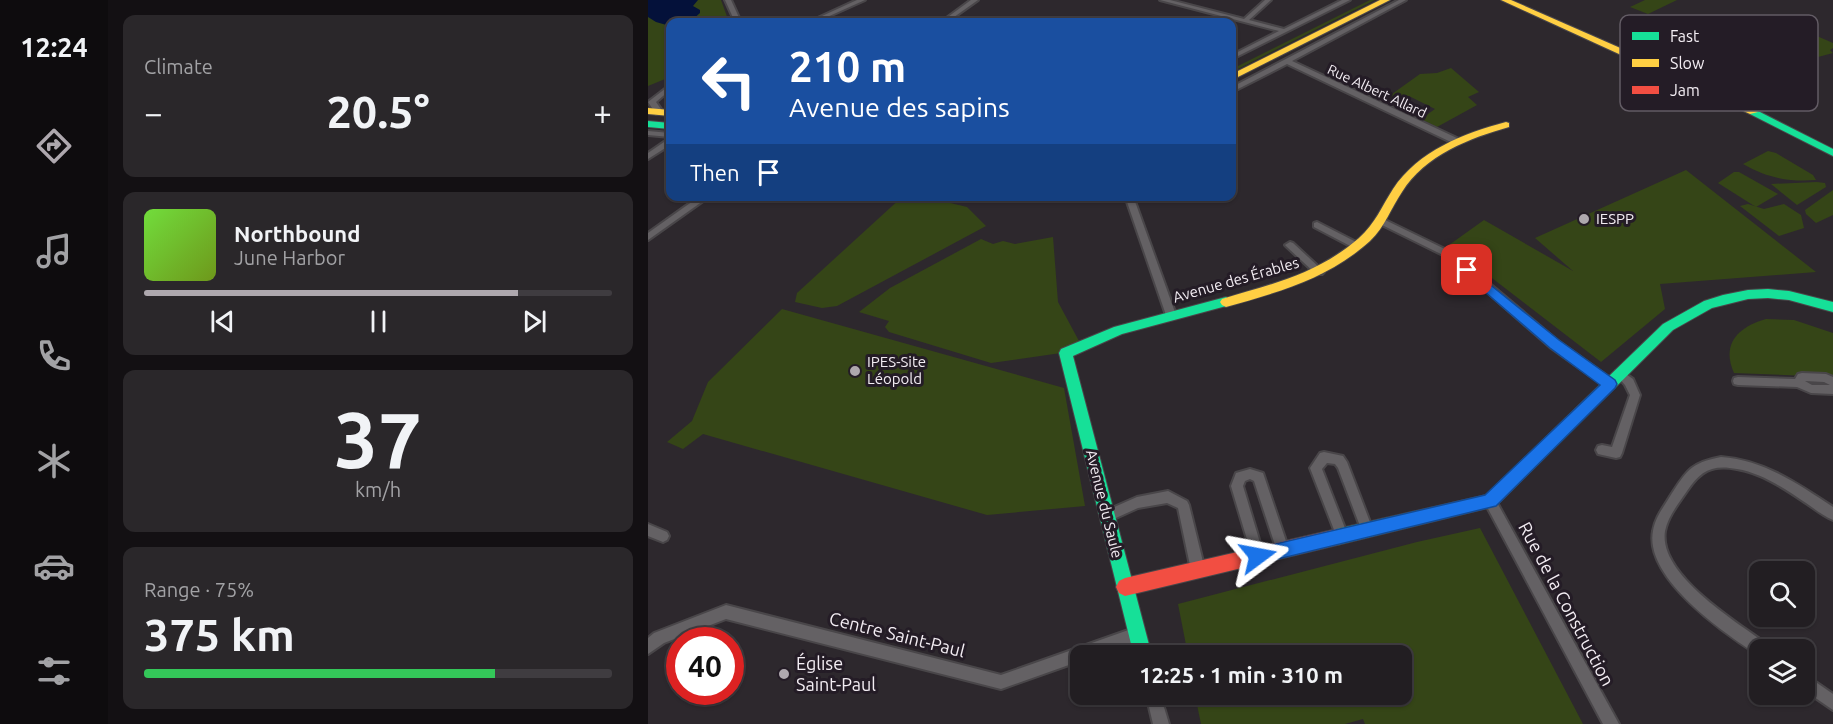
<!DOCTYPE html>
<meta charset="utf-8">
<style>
body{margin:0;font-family:Ubuntu,sans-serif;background:#2a272a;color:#f1f3f6;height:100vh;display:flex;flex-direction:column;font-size:22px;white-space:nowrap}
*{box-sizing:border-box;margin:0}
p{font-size:20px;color:#a2a2a5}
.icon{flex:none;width:33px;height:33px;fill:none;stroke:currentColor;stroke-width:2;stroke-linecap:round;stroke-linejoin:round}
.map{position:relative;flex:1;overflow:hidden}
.side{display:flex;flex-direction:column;gap:15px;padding:15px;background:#131013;width:540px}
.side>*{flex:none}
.hud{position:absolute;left:18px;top:18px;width:570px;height:183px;border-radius:12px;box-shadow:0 2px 4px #0004,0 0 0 2px #3f3c40;background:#1a4fa0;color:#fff;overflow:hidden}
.controls{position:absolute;left:1101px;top:561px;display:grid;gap:12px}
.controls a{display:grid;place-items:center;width:66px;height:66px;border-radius:12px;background:#221e22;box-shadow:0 2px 4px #0004,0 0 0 2px #3f3c40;font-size:30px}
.speed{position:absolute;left:18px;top:627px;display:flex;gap:12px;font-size:30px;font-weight:700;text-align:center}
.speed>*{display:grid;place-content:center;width:78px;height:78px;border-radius:50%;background:#221e22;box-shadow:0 2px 4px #0004,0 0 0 2px #3f3c40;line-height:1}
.speed .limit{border:9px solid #d22;background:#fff;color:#111}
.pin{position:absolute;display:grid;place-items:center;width:51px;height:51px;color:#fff;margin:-26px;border-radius:12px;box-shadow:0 3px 9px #0006}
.me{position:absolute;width:66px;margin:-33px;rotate:77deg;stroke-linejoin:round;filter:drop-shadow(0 0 4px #0008)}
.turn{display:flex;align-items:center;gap:21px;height:126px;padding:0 24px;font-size:27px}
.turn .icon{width:78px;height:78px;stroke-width:2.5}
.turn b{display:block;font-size:42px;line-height:51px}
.then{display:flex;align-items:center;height:57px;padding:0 24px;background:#0003;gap:12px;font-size:22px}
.big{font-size:45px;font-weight:700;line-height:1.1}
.side .widget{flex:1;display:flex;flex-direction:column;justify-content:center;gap:9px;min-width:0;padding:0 21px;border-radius:12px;background:#2a272a}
.side .dial{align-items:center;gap:0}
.dial b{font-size:78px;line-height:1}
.song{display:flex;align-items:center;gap:18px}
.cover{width:72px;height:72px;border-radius:9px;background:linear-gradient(135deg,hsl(100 70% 55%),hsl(80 70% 35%))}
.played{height:6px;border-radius:3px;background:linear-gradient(90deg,#aea8ae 80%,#3f3c40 80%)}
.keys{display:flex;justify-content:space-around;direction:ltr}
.heat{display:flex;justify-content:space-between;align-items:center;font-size:33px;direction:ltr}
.charge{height:9px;border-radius:4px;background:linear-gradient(90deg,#34c759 75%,#3f3c40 0)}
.trip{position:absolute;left:422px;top:645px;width:342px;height:60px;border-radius:12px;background:#221e22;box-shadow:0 2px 4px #0004,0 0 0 2px #3f3c40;font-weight:700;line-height:60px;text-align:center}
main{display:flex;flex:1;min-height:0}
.tab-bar{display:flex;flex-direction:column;width:108px;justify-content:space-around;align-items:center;background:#0e0c0e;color:#a2a2a5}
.tab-bar .icon{width:42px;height:42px}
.tab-bar .selected{color:#aea8ae}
.tab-bar b{font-size:27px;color:#f1f3f6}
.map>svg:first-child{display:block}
</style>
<main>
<nav class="tab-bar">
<b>12:24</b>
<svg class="icon selected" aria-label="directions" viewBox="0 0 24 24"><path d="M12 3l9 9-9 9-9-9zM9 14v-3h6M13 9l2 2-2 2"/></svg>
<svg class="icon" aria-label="music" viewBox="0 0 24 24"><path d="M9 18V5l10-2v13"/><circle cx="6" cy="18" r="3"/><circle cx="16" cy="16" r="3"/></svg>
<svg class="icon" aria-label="phone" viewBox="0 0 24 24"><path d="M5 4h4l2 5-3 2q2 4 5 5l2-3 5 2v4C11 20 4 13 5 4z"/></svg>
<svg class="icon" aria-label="climate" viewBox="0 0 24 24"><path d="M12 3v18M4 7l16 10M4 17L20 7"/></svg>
<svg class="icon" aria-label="car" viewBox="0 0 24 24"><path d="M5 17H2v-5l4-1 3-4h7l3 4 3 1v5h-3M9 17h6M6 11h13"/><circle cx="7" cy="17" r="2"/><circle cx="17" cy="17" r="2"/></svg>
<svg class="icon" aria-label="filters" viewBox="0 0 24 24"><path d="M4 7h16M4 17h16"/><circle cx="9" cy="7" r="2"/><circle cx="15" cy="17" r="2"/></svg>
</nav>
<section class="side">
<div class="widget"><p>Climate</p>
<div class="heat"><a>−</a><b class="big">20.5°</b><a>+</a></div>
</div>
<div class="widget">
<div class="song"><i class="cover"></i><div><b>Northbound</b><p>June Harbor</p></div></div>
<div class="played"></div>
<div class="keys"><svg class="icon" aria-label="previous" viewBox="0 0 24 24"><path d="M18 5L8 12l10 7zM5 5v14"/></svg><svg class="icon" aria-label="pause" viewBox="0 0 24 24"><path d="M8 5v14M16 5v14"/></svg><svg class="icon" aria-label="next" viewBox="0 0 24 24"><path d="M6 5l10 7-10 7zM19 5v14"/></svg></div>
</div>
<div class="widget dial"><b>37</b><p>km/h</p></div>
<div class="widget"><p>Range · 75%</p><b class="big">375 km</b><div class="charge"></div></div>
</section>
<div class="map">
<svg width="1185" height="724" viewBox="0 0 1185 724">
<rect width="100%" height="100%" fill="#2d282d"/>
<g fill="#354517">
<polygon points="0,0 73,0 81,22 22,22 22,77 0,86"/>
<polygon points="722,0 727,0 584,72 584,69"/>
<polygon points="997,0 1029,0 1000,14 982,7"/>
<polygon points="1148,27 1185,43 1185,48 1182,50 1185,53 1170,57 1164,55 1160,56 1128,45"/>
<polygon points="803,68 831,92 820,97 829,105 789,127 773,119 787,109 761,96 744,105 737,99 772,74 789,73"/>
<path d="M1120,151L1128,153L1165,175L1168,180C1141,182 1119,178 1095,164Z"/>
<polygon points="1038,170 1168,272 1012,284 1017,309 953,362 801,245 836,220 925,271 887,238"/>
<polygon points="1086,172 1091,172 1130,194 1108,207 1070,183"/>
<polygon points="1169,182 1177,183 1178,187 1149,205 1123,184"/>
<polygon points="1185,190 1185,215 1168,223 1158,214 1157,210"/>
<polygon points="254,197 278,197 319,207 338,226 189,306 174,308 147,302 149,293"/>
<polygon points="1100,204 1116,209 1136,204 1153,215 1156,228 1131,236 1092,206"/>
<polygon points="405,237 410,302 431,341 413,353 343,363 241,332 237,327 241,321 211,312 242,288 333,239 345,244 355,241 367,244"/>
<polygon points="134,309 416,388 437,506 339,515 55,434 35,449 19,442 44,421 60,382"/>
<path d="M1118,319L1146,320L1185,333V377L1086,373C1073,344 1090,327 1118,319Z"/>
<polygon points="832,528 935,724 717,724 715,719 697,724 553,724 547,695 753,694 753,656 540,655 530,604 769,542"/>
</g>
<polygon fill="#04113a" points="0,0 50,0 45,6 52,10 52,13 42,22 22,22 22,26 8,22 0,17"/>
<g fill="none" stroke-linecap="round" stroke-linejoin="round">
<defs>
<g id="street">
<polygon points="77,0 83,0 93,22 87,22"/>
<polygon points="209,0 217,0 168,22 161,22"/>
<polygon points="323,0 330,0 299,22 293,22"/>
<polygon points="512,0 522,0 596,19 617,0 623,0 601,20 636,29 694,0 702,0 584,59 584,55 631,31"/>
<polygon points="751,0 758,0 644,61 811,139 811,143 805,143 639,64 584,92 584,87"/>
<polygon points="22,85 22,90 8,102 15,112 8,114 0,102"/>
<polygon points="0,131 22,133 22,137 0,135"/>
<polygon points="19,140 22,140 22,145 0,159 0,153"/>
<polygon points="52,196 62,196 0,240 0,233"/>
<polygon points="477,196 485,196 528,315 527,318 523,319 518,315"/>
<polygon points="733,218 805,253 910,341 966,381 967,384 966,387 958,387 902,347 799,257 730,223 729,221"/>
<polygon points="669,222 712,244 714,246 709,249 706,248 666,227 666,223"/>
<polygon points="642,242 645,243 674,270 676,272 674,274 668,274 639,247 637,245"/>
<polygon points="972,370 985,379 992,395 974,453 972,457 968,458 950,454 948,450 950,446 954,445 964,447 982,395 977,385 967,374 968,371"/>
<path d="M1154,373L1178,374L1185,377V394L1163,393L1149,387L1090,385L1086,384L1085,381L1086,378L1090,377L1147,379L1150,374ZM1157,381L1176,382L1182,385H1164Z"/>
<polygon points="676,452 695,456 699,462 725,530 723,534 719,536 715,534 690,468 687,464 679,463 674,469 700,536 698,540 694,542 690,540 662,468 672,453"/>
<path d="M1073,457C1116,460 1150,484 1185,507V520C1175,516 1167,509 1158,503C1137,489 1114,473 1089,469C1064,464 1052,471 1039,491C1031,503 1020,516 1017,531C1010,575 1089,622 1120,645L1122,650H1112V656C1077,634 996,578 1005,531C1007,518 1015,508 1021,498C1038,472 1041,463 1073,457Z"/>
<polygon points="602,469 615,473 641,550 640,554 635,556 630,554 606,481 602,479 597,481 595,486 616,556 615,560 610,562 605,560 604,556 583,486 588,473"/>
<polygon points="520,491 539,501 541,505 557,570 555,575 550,576 545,575 543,570 530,508 519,503 490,508 459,522 455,520 453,516 455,512 489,497"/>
<polygon points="842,495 846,497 971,724 955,724 838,505 836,501 838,497"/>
<polygon points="0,524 19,532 21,536 19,540 15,542 0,536"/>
<polygon points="78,605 353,675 489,627 494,629 496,634 494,639 489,641 448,656 432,656 432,661 353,689 78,619 16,643 0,654 0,638 6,633"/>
<polygon points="1156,674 1185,694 1185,710 1156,690"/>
<polygon points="498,694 512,694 521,724 505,724"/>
</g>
<g id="fast">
<polygon points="1102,110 1108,110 1185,149 1185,156 1102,114"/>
<polygon points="0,121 22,123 22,129 0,127"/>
<polygon points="1120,289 1141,291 1185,302 1185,312 1141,300 1120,298 1100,299 1064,308 1025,330 848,506 689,545 683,543 681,537 683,531 689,529 838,495 1015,324 1056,301 1075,295 1100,290"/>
<polygon points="578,297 584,302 582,305 474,334 425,356 504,656 486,656 411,353 413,349 466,327"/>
</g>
<g id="slow">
<polygon points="732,0 742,0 584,80 584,74"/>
<polygon points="853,0 863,0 1068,90 1110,112 1102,114"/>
<polygon points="0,108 22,110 22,116 0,114"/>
<path d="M858,122L861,123V127C822,138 777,155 754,192C743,208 737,227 722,241C680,279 631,292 578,307L574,305L572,302L574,299C626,283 668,275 711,238C727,224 734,206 745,189C770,151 816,133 858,122Z"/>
</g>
<polygon id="jam" points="689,529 695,531 697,537 695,543 689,545 477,596 471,593 468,587 471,581 477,578"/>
</defs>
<use href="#street" stroke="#494649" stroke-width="4"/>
<use href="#fast" stroke="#494649" stroke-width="2"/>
<use href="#slow" stroke="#494649" stroke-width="2"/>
<use href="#jam" stroke="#494649" stroke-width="2"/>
<use href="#street" fill="#646164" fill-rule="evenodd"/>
<use href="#fast" fill="#16e098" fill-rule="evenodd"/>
<use href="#slow" fill="#ffcf43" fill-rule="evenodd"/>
<use href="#jam" fill="#f24e42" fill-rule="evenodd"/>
</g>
<polygon fill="#1a73e8" stroke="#114b97" stroke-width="1.5" points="819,266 911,340 967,380 969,384 967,388 848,506 610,564 604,562 601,556 604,550 610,548 837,495 952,385 902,348 815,273 815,267"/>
<g fill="#aea8ae" stroke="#241c26" stroke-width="2">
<circle cx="936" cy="219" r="6"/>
<circle cx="207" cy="371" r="6"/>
<circle cx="136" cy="674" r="6"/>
</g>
<g text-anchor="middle" stroke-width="6" stroke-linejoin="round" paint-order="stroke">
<g font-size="14" fill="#f3edf3" stroke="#241c26">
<text transform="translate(729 91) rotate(25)" y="5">Rue Albert Allard</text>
</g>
<g font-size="15" fill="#f3edf3" stroke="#241c26" text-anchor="start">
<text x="948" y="224">IESPP</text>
<text x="219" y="367">IPES-Site<tspan x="219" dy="17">Léopold</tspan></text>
</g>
<g font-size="15" fill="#f3edf3" stroke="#241c26">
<text transform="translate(588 280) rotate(-16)" y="5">Avenue des Érables</text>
<text transform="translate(456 504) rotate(76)" y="5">Avenue du Saule</text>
</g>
<g font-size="18" fill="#f3edf3" stroke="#241c26">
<text transform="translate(918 604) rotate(62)" y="6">Rue de la Construction</text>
<text transform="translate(249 635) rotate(14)" y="6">Centre Saint-Paul</text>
</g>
<g font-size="18" fill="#f3edf3" stroke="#241c26" text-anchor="start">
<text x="148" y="670">Église<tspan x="148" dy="21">Saint-Paul</tspan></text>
</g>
</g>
<rect x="972" y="15" width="198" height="96" rx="9" fill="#241c26" stroke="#625b64" stroke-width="1.5"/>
<rect x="984" y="32" width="27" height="8" fill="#16e098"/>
<rect x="984" y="59" width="27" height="8" fill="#ffcf43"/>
<rect x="984" y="86" width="27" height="8" fill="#f24e42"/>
<g font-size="16" fill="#f3edf3">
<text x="1022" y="42">Fast</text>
<text x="1022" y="69">Slow</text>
<text x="1022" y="96">Jam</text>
</g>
</svg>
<div class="controls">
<a><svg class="icon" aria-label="search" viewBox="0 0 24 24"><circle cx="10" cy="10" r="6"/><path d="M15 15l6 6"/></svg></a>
<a><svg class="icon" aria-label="layers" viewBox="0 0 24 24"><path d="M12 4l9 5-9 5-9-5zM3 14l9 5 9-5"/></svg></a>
</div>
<div class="speed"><div class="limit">40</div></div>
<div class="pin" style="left:819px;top:270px;background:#d93025"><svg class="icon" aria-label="arrive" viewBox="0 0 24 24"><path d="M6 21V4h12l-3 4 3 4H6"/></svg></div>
<svg class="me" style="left:610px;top:556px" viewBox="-20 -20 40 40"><path d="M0-17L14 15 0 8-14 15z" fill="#1a73e8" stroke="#fff" stroke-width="4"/></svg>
<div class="trip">12:25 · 1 min · 310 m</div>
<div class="hud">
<div class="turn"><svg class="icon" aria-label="left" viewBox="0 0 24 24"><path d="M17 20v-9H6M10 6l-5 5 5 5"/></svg><div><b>210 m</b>Avenue des sapins</div></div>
<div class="then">Then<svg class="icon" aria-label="arrive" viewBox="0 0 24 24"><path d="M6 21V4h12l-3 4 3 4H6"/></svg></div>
</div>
</div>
</main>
